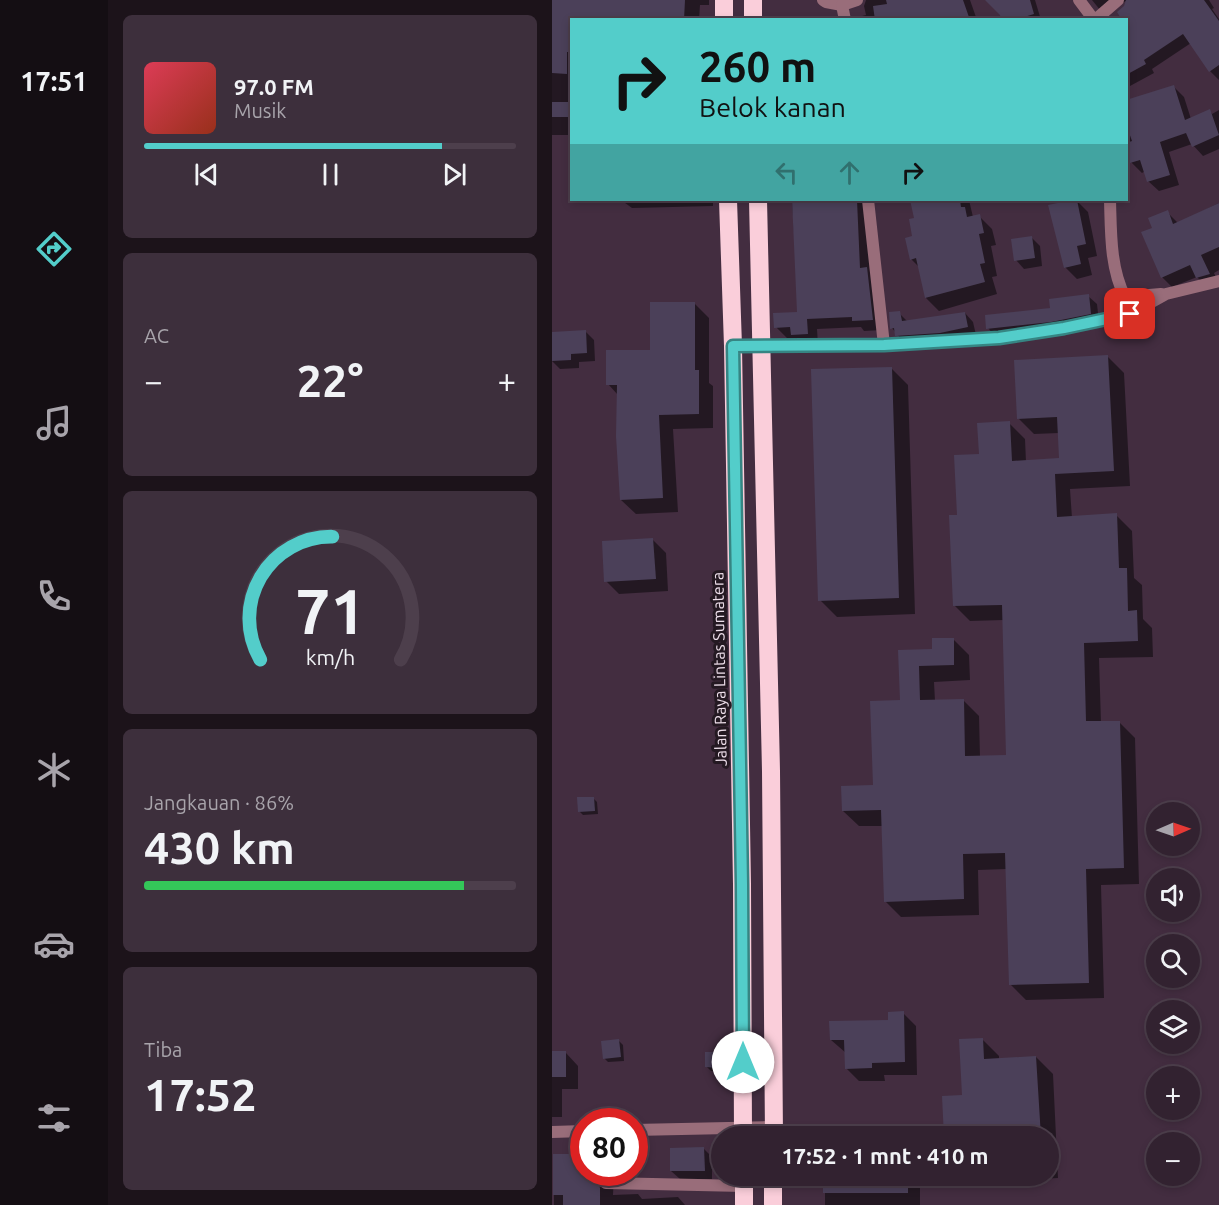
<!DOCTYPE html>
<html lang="id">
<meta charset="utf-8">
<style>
body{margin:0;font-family:Ubuntu,sans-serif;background:#3d2f3c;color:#f1f3f6;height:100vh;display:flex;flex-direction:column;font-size:22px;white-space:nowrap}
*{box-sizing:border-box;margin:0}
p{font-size:20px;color:#a8a4ab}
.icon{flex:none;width:33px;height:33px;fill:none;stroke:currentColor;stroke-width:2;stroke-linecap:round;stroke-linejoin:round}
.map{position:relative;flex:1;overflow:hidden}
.details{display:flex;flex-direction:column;gap:15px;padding:15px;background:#1c131a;width:444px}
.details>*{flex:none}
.guide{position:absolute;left:18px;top:18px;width:558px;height:183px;border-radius:0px;box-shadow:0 3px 9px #0003,0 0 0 2px #4d3f4c;background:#53cdca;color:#111;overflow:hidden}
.needle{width:39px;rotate:88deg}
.buttons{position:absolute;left:594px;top:802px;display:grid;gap:12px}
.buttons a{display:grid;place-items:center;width:54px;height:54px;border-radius:50%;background:#322230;box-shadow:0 3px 9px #0003,0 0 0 2px #4d3f4c;font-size:30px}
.speed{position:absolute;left:18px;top:1108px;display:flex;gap:12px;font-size:30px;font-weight:700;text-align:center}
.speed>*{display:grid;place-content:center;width:78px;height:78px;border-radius:50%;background:#322230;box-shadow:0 3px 9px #0003,0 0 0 2px #4d3f4c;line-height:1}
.speed .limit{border:9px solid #d22;background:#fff;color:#111}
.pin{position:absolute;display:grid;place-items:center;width:51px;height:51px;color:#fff;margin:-26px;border-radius:12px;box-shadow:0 3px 9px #0006}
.me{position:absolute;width:66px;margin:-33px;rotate:0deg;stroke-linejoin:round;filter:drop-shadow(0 0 4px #0008)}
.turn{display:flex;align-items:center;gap:21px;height:126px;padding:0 30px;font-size:27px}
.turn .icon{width:78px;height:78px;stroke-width:2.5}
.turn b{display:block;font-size:42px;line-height:51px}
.lanes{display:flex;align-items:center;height:57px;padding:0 30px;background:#0003;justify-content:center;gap:30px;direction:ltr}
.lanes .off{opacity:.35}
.big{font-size:45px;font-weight:600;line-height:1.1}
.details .widget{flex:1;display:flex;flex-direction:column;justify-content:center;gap:9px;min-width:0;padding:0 21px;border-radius:9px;background:#3d2f3c}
.details .dial{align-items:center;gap:0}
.dial svg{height:156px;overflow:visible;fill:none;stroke:#4d3f4c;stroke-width:7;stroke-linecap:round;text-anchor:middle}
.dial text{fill:#f1f3f6;stroke:none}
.song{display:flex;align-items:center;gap:18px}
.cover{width:72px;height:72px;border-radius:9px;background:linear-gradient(135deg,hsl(350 70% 55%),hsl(10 70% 35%))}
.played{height:6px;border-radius:3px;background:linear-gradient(90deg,#53cdca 80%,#4d3f4c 80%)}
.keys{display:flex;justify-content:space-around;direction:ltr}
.heat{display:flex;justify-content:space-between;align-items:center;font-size:33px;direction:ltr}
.charge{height:9px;border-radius:4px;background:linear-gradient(90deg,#34c759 86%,#4d3f4c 0)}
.trip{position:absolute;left:159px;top:1126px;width:348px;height:60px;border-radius:30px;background:#322230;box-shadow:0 3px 9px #0003,0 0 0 2px #4d3f4c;font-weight:600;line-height:60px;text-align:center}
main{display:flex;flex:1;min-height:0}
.tab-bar{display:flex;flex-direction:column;width:108px;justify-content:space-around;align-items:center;background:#140e13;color:#a8a4ab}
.tab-bar .icon{width:42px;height:42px}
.tab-bar .selected{color:#53cdca}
.tab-bar b{font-size:27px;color:#f1f3f6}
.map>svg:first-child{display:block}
</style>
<main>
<nav class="tab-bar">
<b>17:51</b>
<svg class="icon selected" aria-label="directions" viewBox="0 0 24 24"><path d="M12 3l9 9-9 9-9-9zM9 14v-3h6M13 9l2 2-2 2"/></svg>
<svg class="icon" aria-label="music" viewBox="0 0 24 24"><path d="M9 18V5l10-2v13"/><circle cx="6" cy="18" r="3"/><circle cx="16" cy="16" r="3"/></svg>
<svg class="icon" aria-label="phone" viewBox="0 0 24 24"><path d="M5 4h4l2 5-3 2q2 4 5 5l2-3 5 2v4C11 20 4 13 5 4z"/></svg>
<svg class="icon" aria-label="climate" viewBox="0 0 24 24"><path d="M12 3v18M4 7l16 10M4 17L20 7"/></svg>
<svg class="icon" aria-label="car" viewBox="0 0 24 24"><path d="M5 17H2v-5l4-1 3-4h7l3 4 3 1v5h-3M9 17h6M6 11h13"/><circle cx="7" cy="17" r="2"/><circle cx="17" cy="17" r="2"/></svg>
<svg class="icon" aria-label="filters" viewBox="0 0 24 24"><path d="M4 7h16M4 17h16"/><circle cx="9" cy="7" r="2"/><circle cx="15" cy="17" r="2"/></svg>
</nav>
<section class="details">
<div class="widget">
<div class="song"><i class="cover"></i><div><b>97.0 FM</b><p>Musik</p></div></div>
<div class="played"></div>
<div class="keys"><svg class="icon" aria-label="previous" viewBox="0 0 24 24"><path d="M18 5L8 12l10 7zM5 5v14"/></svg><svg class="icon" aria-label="pause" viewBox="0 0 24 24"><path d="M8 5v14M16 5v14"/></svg><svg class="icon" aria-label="next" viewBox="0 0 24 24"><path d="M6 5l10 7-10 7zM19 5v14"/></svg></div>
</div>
<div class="widget"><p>AC</p>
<div class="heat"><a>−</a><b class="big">22°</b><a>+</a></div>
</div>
<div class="widget dial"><svg viewBox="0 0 100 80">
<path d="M14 69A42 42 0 1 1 86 69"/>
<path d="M14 69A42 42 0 0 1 51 6" stroke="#53cdca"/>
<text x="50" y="56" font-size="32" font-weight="700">71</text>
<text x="50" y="72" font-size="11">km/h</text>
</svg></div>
<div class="widget"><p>Jangkauan · 86%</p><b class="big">430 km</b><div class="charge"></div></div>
<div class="widget"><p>Tiba</p><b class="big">17:52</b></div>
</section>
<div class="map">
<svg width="667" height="1205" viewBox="0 0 667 1205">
<rect width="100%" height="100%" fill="#432d40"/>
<g fill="#0007">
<polygon points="48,0 157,0 157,5 148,5 147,20 20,20 20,135 0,135 0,10"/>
<polygon points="314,0 418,0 425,20 302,20 302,18 314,15 312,6"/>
<polygon points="435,0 483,0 489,20 450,20 449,14"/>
<polygon points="540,0 657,0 662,8 660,9 667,19 667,80 658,71 639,43 600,69 602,73 578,86 574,82 575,0 553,16"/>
<polygon points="622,87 632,97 639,119 657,111 660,114 667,110 667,149 651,156 640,144 617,152 627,185 607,191 596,181 593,171 590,173 579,162 574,144 574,101"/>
<polygon points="69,200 161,200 161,206 80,208"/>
<polygon points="240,200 319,200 315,209 318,272 325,280 331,330 312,331 309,327 265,329 266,345 251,346 243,338 235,338 224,327 247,313"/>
<polygon points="359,200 417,200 421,217 427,216 440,229 444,245 439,246 445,276 440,277 445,294 387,311 374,298 367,267 359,259 364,219"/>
<polygon points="524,200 536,212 545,256 536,258 540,275 525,279 513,267"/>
<polygon points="667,203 667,270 662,273 667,284 656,288 645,277 620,287 610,277 602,229 615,212 626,223"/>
<polygon points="479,237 488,246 490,266 472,269 464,260"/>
<polygon points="536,296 545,304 547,322 444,337 436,328"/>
<polygon points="142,303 157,318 157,383 161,386 161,428 121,429 126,512 84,514 69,500 66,395 56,384 99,351"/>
<polygon points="347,313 356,322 413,313 421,322 424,335 353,344 340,328"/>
<polygon points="33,331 42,340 43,361 27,362 27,368 8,369 0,361 0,333"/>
<polygon points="556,357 572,373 578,486 518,489 520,518 564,515 580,531 582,578 590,585 591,619 600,628 601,657 547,658 549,723 567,722 583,738 587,884 549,885 552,998 474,1000 458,984 455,869 426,870 427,915 349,917 333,901 331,826 307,826 291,811 322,786 350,702 348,652 382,651 401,639 417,655 418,680 382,682 383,701 411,700 427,716 428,757 456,756 452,620 418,621 402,605 407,516 429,455 457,423 473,439 474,462 509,460 507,433 482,434 466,418"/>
<polygon points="339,368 356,385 363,614 285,617 268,600"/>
<polygon points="101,540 114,553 116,591 67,594 54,581"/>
<polygon points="41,798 45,802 46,814 31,815 27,811"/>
<polygon points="351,1013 364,1026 365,1075 332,1075 333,1081 307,1081 294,1068 294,1053 279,1040 338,1021"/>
<polygon points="430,1039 447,1056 447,1059 484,1057 501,1074 506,1178 412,1183 404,1176 496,1176 496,1137 394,1137 412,1096"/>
<polygon points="67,1041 71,1045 72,1061 56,1062 52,1058"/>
<polygon points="0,1053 14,1053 26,1066 26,1089 10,1089 10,1117 0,1117"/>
<polygon points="167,1054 171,1058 171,1071 159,1071 155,1067"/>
<polygon points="152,1149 160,1157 160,1179 128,1179 119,1171"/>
<polygon points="2,1155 32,1173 62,1173 61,1195 86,1194 90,1199 126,1197 133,1205 2,1205"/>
<rect x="273" y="1176" width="95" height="29"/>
</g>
<g fill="#4b4059">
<polygon points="0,0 133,0 132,20 20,20 20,52 15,52 15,74 0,73"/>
<polygon points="334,0 411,0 418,20 323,20 321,6 335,4"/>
<polygon points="433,0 478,0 482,14 462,20 449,20 448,15"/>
<polygon points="574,0 652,0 667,21 667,65 657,72 631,34 592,60 594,64 574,75 574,20 570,20 565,12 572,6"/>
<polygon points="622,85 633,120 658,109 667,135 640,147 634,133 608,142 618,175 595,182 588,160 578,163 574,152 574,143 580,141 574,124 574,100"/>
<rect x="0" y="102" width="20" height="15"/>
<polygon points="240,200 305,200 308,268 315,267 321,320 300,321 300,317 255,319 256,334 239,335 238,327 222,328 221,313 245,312"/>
<polygon points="358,200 408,200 409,207 413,207 415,217 428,214 432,233 427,234 433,263 428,264 433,282 373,298 364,258 358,260 353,238 360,236 357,219 362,218"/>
<polygon points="520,200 525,200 534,244 525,246 529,264 512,268 496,205"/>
<polygon points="667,203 667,247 649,255 658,274 644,278 638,265 609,278 589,232 600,228 596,218 616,210 621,224"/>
<polygon points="480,236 483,258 462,261 459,239"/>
<polygon points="537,294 539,314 499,322 434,329 433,315 498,308 497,299"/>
<polygon points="98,302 143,302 143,370 147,370 147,414 107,415 111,498 68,500 64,436 65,385 54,385 54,350 98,350"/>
<polygon points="348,311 350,321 413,312 416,327 388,333 343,336 342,328 338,329 337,312"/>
<polygon points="34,330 35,353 19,354 19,360 0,361 0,332"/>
<polygon points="556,355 562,471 503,474 505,517 565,513 567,568 575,568 576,611 585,610 586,641 532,643 534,721 568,721 572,868 534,869 537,983 457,985 453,853 411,854 412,899 332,902 329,810 290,811 289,786 321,785 318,701 348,700 346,650 380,649 380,638 402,638 402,665 367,666 368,700 412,699 413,756 454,755 450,605 401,606 397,515 405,515 402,455 427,454 425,423 458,421 460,461 507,458 505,417 465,419 462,360"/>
<polygon points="340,367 347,598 266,601 259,369"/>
<polygon points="101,538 104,579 52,582 50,541"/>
<polygon points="25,797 42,797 43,811 26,812"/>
<polygon points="352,1011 353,1062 320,1063 320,1068 293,1069 292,1040 278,1040 277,1021 336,1020 336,1012"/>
<polygon points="431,1038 432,1059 484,1056 489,1137 392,1137 390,1096 410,1095 407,1039"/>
<polygon points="67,1039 69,1057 51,1059 49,1041"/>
<rect x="0" y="1051" width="14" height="26"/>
<polygon points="153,1052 167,1052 167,1068 153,1067"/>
<polygon points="152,1147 153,1171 118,1171 118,1148"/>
<polygon points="1,1154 32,1154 32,1173 48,1173 46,1183 48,1188 48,1205 11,1205 11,1195 1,1195"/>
<rect x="271" y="1176" width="85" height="17"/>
</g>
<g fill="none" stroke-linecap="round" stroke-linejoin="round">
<g stroke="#996d7a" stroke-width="12">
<polyline points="271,0 274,2 290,5"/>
<polyline points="527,0 542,20"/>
<polyline points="293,20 290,5 305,0"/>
<polyline points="543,20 566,0"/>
<polyline points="316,200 332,345"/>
<path d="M558,200C559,232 558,268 573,297L609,294"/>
<polyline points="181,346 332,345 447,338 512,328 578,314 614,294 667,281"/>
<polyline points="82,1130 222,1127"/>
<polyline points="0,1132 32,1131"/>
<polyline points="54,1183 192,1186"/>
</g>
<g stroke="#faceda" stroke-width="18">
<polyline points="172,0 172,20"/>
<polyline points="201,0 201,20"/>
<polyline points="176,200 181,346 190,884 191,1137"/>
<polyline points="206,200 219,771 222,1137"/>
<polyline points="192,1176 192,1205"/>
<polyline points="221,1205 221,1176"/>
</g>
</g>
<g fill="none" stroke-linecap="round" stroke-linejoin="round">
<defs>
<polyline id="route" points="191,1062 190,884 181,346 332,345 447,338 512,328 578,314"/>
</defs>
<use href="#route" stroke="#368583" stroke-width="15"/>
<use href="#route" stroke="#53cdca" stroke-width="10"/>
</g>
<g text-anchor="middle" stroke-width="6" stroke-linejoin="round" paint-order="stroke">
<g font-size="16" fill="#eddeea" stroke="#241922">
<text transform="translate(167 669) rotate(-91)" y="6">Jalan Raya Lintas Sumatera</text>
</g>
</g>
</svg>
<div class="buttons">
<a><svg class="needle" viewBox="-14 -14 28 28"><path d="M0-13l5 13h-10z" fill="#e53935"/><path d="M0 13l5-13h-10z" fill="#a8a4ab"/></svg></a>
<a><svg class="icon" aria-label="sound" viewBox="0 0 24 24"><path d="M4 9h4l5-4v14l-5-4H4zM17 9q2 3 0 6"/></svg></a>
<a><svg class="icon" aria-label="search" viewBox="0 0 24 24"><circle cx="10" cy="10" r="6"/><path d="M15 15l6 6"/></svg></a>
<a><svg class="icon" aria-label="layers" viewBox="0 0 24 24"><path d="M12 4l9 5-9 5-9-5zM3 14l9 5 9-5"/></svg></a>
<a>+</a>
<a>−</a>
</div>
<div class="speed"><div class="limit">80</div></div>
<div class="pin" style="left:578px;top:314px;background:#d93025"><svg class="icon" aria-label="arrive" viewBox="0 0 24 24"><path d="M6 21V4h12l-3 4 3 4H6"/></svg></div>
<svg class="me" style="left:191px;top:1062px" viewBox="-20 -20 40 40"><circle r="19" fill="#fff"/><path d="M0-13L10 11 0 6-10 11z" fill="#53cdca"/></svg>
<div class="trip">17:52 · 1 mnt · 410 m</div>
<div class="guide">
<div class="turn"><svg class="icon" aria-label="right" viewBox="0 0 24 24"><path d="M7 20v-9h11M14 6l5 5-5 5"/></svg><div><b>260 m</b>Belok kanan</div></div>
<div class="lanes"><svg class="icon off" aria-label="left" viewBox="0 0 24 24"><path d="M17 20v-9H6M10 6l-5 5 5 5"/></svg><svg class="icon off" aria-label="ahead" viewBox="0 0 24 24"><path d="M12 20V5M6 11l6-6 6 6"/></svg><svg class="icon" aria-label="right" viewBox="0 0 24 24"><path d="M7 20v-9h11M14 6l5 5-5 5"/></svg></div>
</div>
</div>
</main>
